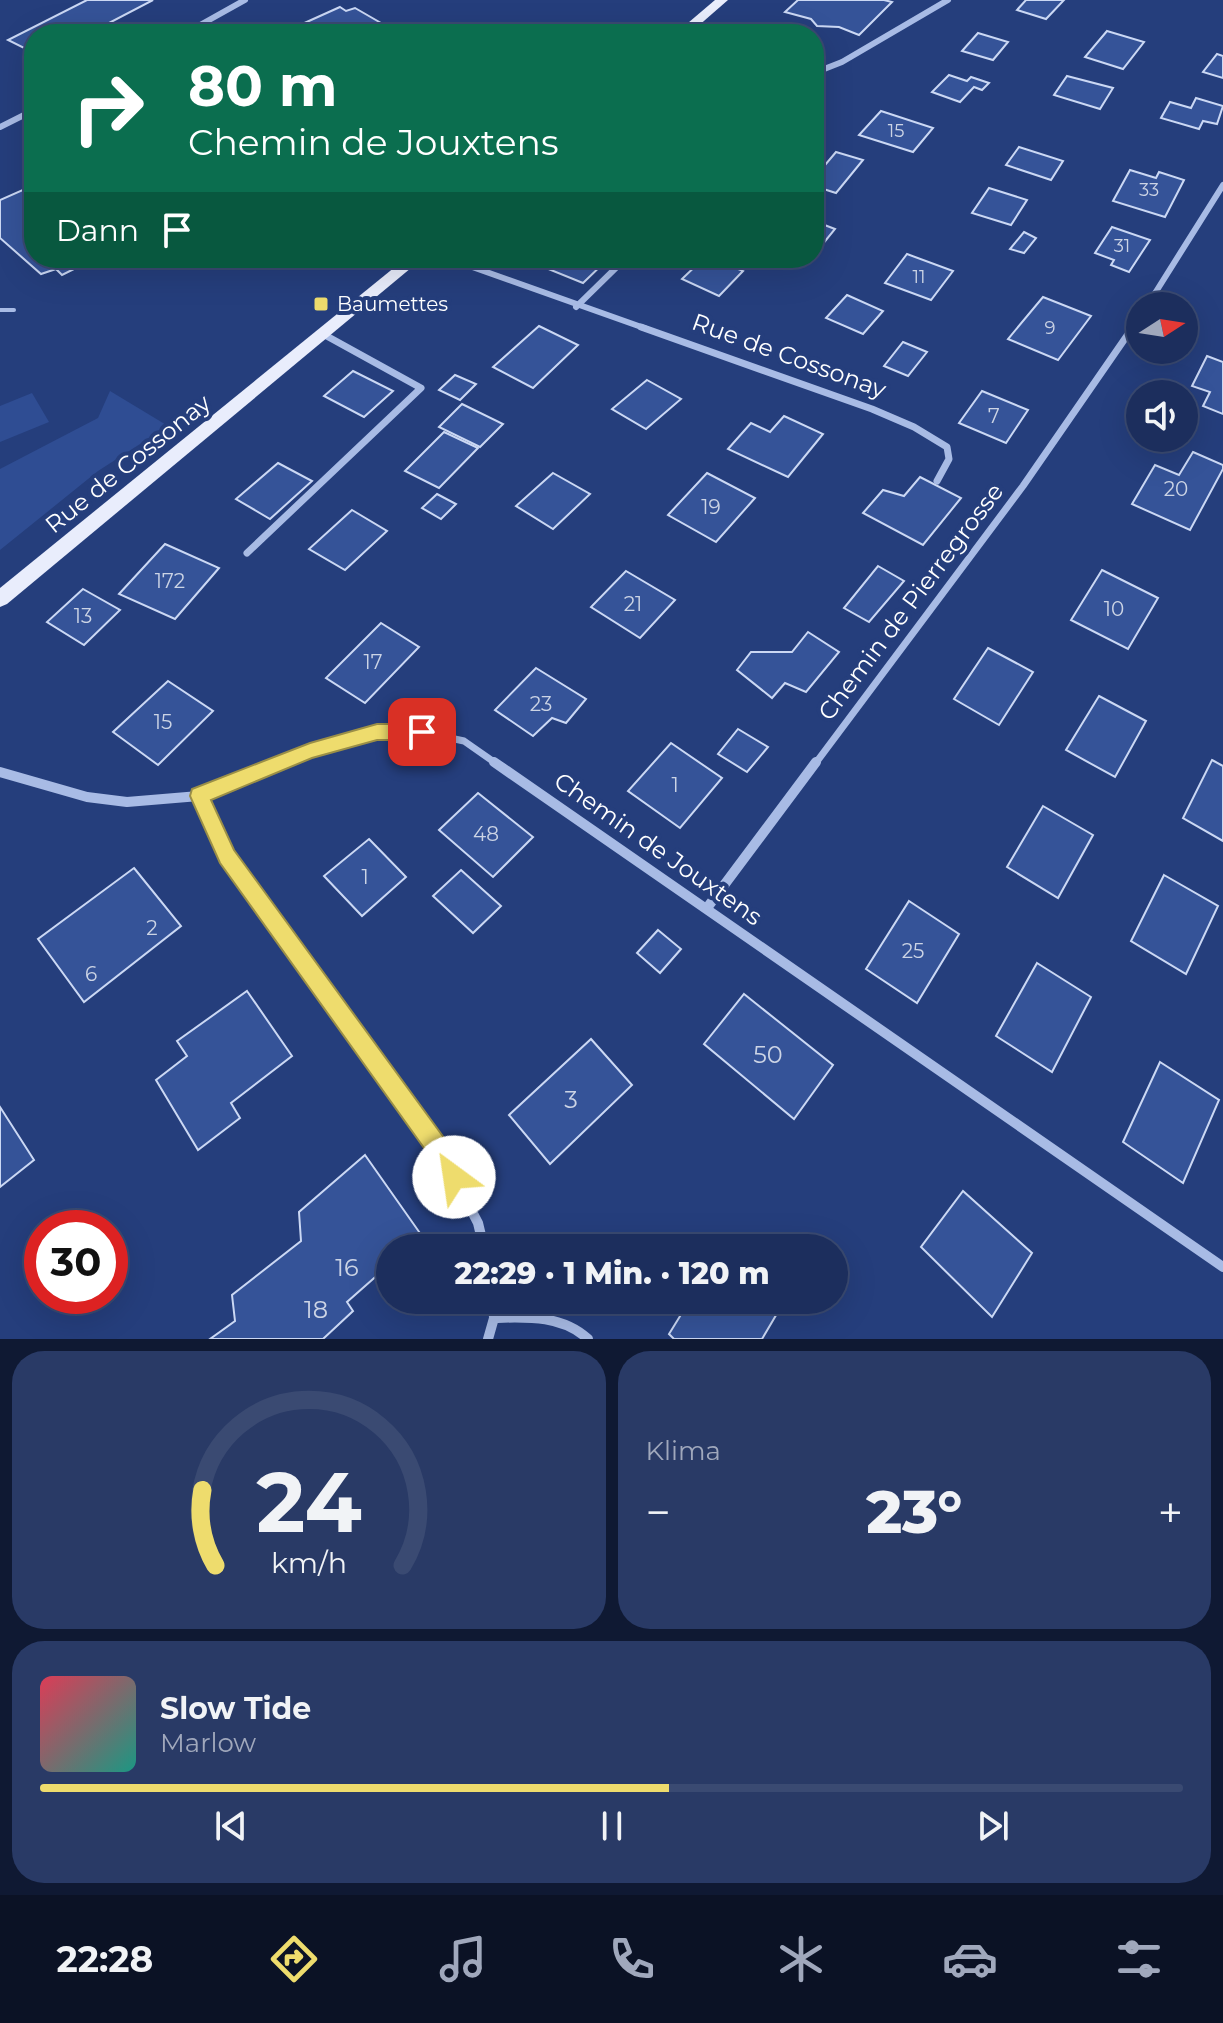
<!DOCTYPE html>
<html lang="de">
<meta charset="utf-8">
<style>
body{margin:0;font-family:Montserrat,sans-serif;background:#293a66;color:#f1f3f6;height:100vh;display:flex;flex-direction:column;font-size:30px;white-space:nowrap}
*{box-sizing:border-box;margin:0}
p{font-size:26px;color:#a0a8bc}
.icon{flex:none;width:44px;height:44px;fill:none;stroke:currentColor;stroke-width:2;stroke-linecap:round;stroke-linejoin:round}
.map{position:relative;height:1339px;overflow:hidden}
.side{display:flex;flex-direction:column;gap:12px;padding:12px;background:#0f1933;flex:1}
.side>*{flex:none}
.top-card{position:absolute;left:24px;top:24px;width:800px;height:244px;border-radius:32px;box-shadow:0 8px 32px #0002,0 0 0 2px #3a4a72;background:#0b6e4f;color:#fff;overflow:hidden}
.needle{width:52px;rotate:78deg}
.fabs{position:absolute;left:1126px;top:292px;display:grid;gap:16px}
.fabs a{display:grid;place-items:center;width:72px;height:72px;border-radius:50%;background:#1c2e5d;box-shadow:0 8px 32px #0002,0 0 0 2px #3a4a72;font-size:40px}
.speed{position:absolute;left:24px;top:1210px;display:flex;gap:16px;font-size:40px;font-weight:700;text-align:center}
.speed>*{display:grid;place-content:center;width:104px;height:104px;border-radius:50%;background:#1c2e5d;box-shadow:0 8px 32px #0002,0 0 0 2px #3a4a72;line-height:1}
.speed .limit{border:12px solid #d22;background:#fff;color:#111}
.pin{position:absolute;display:grid;place-items:center;width:68px;height:68px;color:#fff;margin:-34px;border-radius:16px;box-shadow:0 4px 12px #0006}
.me{position:absolute;width:88px;margin:-44px;rotate:329deg;stroke-linejoin:round;filter:drop-shadow(0 0 6px #0008)}
.turn{display:flex;align-items:center;gap:28px;height:168px;padding:0 32px;font-size:36px}
.turn .icon{width:104px;height:104px;stroke-width:2.5}
.turn b{display:block;font-size:56px;line-height:68px}
.then{display:flex;align-items:center;height:76px;padding:0 32px;background:#0003;gap:16px;font-size:30px}
.big{font-size:60px;font-weight:800;line-height:1.1}
.side .card{flex:1;display:flex;flex-direction:column;justify-content:center;gap:12px;min-width:0;padding:0 28px;border-radius:32px;background:#293a66}
.side .dial{align-items:center;gap:0}
.dial svg{height:208px;overflow:visible;fill:none;stroke:#3a4a72;stroke-width:7;stroke-linecap:round;text-anchor:middle}
.dial text{fill:#f1f3f6;stroke:none}
.song{display:flex;align-items:center;gap:24px}
.cover{width:96px;height:96px;border-radius:12px;background:linear-gradient(135deg,hsl(350 70% 55%),hsl(170 70% 35%))}
.played{height:8px;border-radius:4px;background:linear-gradient(90deg,#eedc6d 55%,#3a4a72 55%)}
.keys{display:flex;justify-content:space-around;direction:ltr}
.heat{display:flex;justify-content:space-between;align-items:center;font-size:44px;direction:ltr}
.side .tiles{flex:1;display:grid;gap:12px;grid-template-columns:1fr 1fr}
.card:last-child{grid-column:span 2}
.trip{position:absolute;left:376px;top:1234px;width:472px;height:80px;border-radius:40px;background:#1c2e5d;box-shadow:0 8px 32px #0002,0 0 0 2px #3a4a72;font-weight:800;line-height:80px;text-align:center}
.dock{display:flex;height:128px;justify-content:space-around;align-items:center;background:#0b1225;color:#a0a8bc}
.dock .icon{width:56px;height:56px}
.dock .current{color:#eedc6d}
.dock b{font-size:36px;color:#f1f3f6}
.map>svg:first-child{display:block}
</style>
<div class="map">
<svg width="1223" height="1339" viewBox="0 0 1223 1339">
<rect width="100%" height="100%" fill="#253e7c"/>
<g fill="#2f4d93">
<polygon points="110,391 168,426 98,471 0,550 0,469 98,418"/>
<polygon points="32,393 49,422 0,442 0,406"/>
</g>
<g fill="#355398" stroke="#cbd8f4" stroke-width="2">
<polygon points="87,0 153,0 88,34 34,34 34,53 8,40"/>
<polygon points="798,0 884,0 892,2 859,35 839,27 817,26 811,19 785,12"/>
<polygon points="1026,0 1064,0 1046,19 1017,10"/>
<polygon points="340,7 346,11 355,8 400,34 280,34"/>
<polygon points="1107,31 1144,42 1123,69 1085,57"/>
<polygon points="978,33 1008,42 993,60 962,51"/>
<polygon points="1217,54 1223,56 1223,78 1203,72"/>
<polygon points="949,75 967,81 971,77 989,83 982,90 974,87 960,102 932,92"/>
<polygon points="1067,76 1113,88 1100,109 1054,95"/>
<polygon points="1196,98 1223,106 1217,124 1203,121 1199,129 1161,118 1170,102 1191,108"/>
<polygon points="881,111 933,128 913,152 859,135"/>
<polygon points="1019,147 1063,161 1051,180 1006,165"/>
<polygon points="836,152 863,160 836,193 814,186 814,178"/>
<polygon points="1130,170 1156,178 1159,172 1184,180 1165,217 1113,201"/>
<polygon points="34,185 34,258 96,258 62,275 56,269 41,274 0,238 0,200"/>
<polygon points="989,188 1027,200 1011,225 972,213"/>
<polygon points="814,221 835,229 818,250 814,248"/>
<polygon points="1112,227 1150,240 1129,272 1111,265 1114,260 1095,253"/>
<polygon points="1024,232 1036,238 1024,253 1010,249"/>
<polygon points="907,254 953,271 931,300 885,283"/>
<polygon points="528,258 609,258 583,283 526,260"/>
<polygon points="704,258 712,258 743,271 719,296 682,279"/>
<polygon points="847,295 883,311 863,334 826,318"/>
<polygon points="1043,297 1091,316 1058,360 1008,339"/>
<polygon points="539,326 578,345 533,388 493,367"/>
<polygon points="903,342 927,352 908,376 884,366"/>
<polygon points="1207,356 1223,362 1223,414 1203,406 1210,392 1192,386"/>
<polygon points="353,371 393,391 364,417 324,396"/>
<polygon points="455,375 476,384 460,400 439,390"/>
<polygon points="647,380 681,399 646,429 612,409"/>
<polygon points="982,391 1028,410 1006,443 959,423"/>
<polygon points="462,404 503,424 480,447 439,427"/>
<polygon points="784,416 823,434 788,477 728,449 751,423 770,432"/>
<polygon points="444,432 478,448 439,488 405,471"/>
<polygon points="1193,452 1223,465 1223,469 1190,530 1132,504 1155,465 1179,475"/>
<polygon points="278,463 312,481 270,519 236,499"/>
<polygon points="553,473 590,494 553,529 516,506"/>
<polygon points="707,473 755,498 716,542 668,515"/>
<polygon points="920,477 961,498 923,545 863,513 883,490 904,496"/>
<polygon points="437,494 456,504 441,519 422,508"/>
<polygon points="352,510 387,531 345,570 309,549"/>
<polygon points="165,544 219,568 175,619 119,594"/>
<polygon points="878,566 904,581 869,622 844,608"/>
<polygon points="1102,570 1158,598 1128,649 1071,620"/>
<polygon points="626,571 675,600 640,638 591,607"/>
<polygon points="83,589 120,610 84,645 47,622"/>
<polygon points="381,623 419,647 365,703 326,678"/>
<polygon points="808,632 839,652 806,692 785,683 772,698 737,670 751,652 792,652"/>
<polygon points="988,648 1033,672 999,725 954,699"/>
<polygon points="536,668 586,699 566,723 552,718 533,736 495,710"/>
<polygon points="168,681 213,711 158,765 113,732"/>
<polygon points="1099,696 1146,721 1115,777 1066,750"/>
<polygon points="738,729 768,747 747,772 718,754"/>
<polygon points="671,743 722,778 680,828 628,791"/>
<polygon points="1212,760 1223,766 1223,841 1183,818"/>
<polygon points="478,793 533,837 493,877 439,830"/>
<polygon points="1043,806 1093,835 1058,898 1007,867"/>
<polygon points="369,839 406,877 362,916 324,876"/>
<polygon points="134,868 181,926 84,1002 38,939"/>
<polygon points="461,870 501,906 473,933 433,896"/>
<polygon points="1164,875 1218,906 1186,974 1131,941"/>
<polygon points="909,901 959,934 917,1003 866,969"/>
<polygon points="658,930 681,949 660,973 637,953"/>
<polygon points="1037,963 1091,997 1052,1072 996,1036"/>
<polygon points="247,991 292,1056 231,1103 240,1118 198,1150 156,1080 187,1056 177,1041"/>
<polygon points="744,994 833,1065 794,1119 704,1044"/>
<polygon points="591,1039 632,1085 550,1164 509,1115"/>
<polygon points="1160,1062 1219,1100 1183,1183 1123,1142"/>
<polygon points="0,1107 34,1160 0,1187"/>
<polygon points="365,1155 422,1236 408,1248 390,1248 390,1264 347,1302 353,1311 323,1339 210,1339 235,1321 232,1295 301,1241 299,1212"/>
<polygon points="963,1191 1032,1253 992,1317 921,1247"/>
<polygon points="690,1300 785,1300 762,1339 674,1339 669,1334"/>
</g>
<g fill="none" stroke-linecap="round" stroke-linejoin="round">
<polyline stroke="#a8bbe5" stroke-width="4" points="0,310 14,310"/>
<g stroke="#a8bbe5" stroke-width="6">
<polyline points="184,34 245,0"/>
<polyline points="814,73 842,62 948,0"/>
<polyline points="0,127 34,110"/>
<polyline points="447,258 647,329"/>
<polyline points="1147,306 1223,185"/>
<polyline points="576,307 626,258"/>
<polyline points="1132,329 1140,317"/>
</g>
<g stroke="#a8bbe5" stroke-width="7">
<polyline points="641,327 872,409 914,427 947,447 949,459 937,481"/>
<polyline points="247,553 421,388 323,334"/>
<polyline points="278,764 310,751 377,732 422,732 464,741 497,764"/>
<polyline points="815,764 1023,486 1133,327"/>
</g>
<g stroke="#a8bbe5" stroke-width="10">
<polyline points="494,762 1223,1267"/>
<polyline points="0,772 87,797 127,802 199,796 283,762"/>
<polyline points="199,796 227,856 442,1154 478,1223 484,1248"/>
<polyline points="707,908 816,762"/>
<path d="M494,1318C527,1317 562,1315 588,1339"/>
<polyline points="488,1339 494,1318 493,1300"/>
</g>
<g fill="#e9edfc" fill-rule="evenodd">
<polygon points="715,0 728,0 689,34 675,34"/>
<polygon points="406,258 423,258 7,604 0,607 0,588"/>
</g>
</g>
<polygon fill="#eedc6d" stroke="#9b8f47" stroke-width="2" points="377,724 422,724 429,726 432,732 429,738 422,740 377,740 312,758 211,800 234,850 450,1146 466,1177 462,1186 454,1189 446,1186 434,1162 220,863 190,796 192,789 310,743"/>
<rect fill="#eedc6d" stroke="#253e7c" stroke-width="3" x="313" y="296" width="16" height="16" rx="4"/>
<g text-anchor="middle" stroke-width="8" stroke-linejoin="round" paint-order="stroke">
<g font-size="18" fill="#ccd4e5">
<text x="896" y="137">15</text>
<text x="1149" y="196">33</text>
<text x="1122" y="252">31</text>
<text x="919" y="283">11</text>
<text x="1050" y="334">9</text>
</g>
<g font-size="20" fill="#fff" stroke="#253e7c" text-anchor="start">
<text x="337" y="311">Baumettes</text>
</g>
<g font-size="20" fill="#ccd4e5">
<text x="994" y="423">7</text>
<text x="1176" y="496">20</text>
<text x="711" y="514">19</text>
<text x="170" y="588">172</text>
<text x="633" y="611">21</text>
<text x="1114" y="616">10</text>
<text x="83" y="623">13</text>
<text x="373" y="669">17</text>
<text x="541" y="711">23</text>
<text x="163" y="729">15</text>
<text x="675" y="792">1</text>
<text x="486" y="841">48</text>
<text x="365" y="884">1</text>
<text x="152" y="935">2</text>
<text x="913" y="958">25</text>
<text x="91" y="981">6</text>
</g>
<g font-size="24" fill="#fff" stroke="#253e7c">
<text transform="translate(789 356) rotate(20)" y="8">Rue de Cossonay</text>
<text transform="translate(128 464) rotate(-39)" y="8">Rue de Cossonay</text>
<text transform="translate(911 602) rotate(-53)" y="8">Chemin de Pierregrosse</text>
<text transform="translate(658 849) rotate(35)" y="8">Chemin de Jouxtens</text>
</g>
<g font-size="24" fill="#ccd4e5">
<text x="768" y="1063">50</text>
<text x="571" y="1108">3</text>
<text x="347" y="1276">16</text>
<text x="316" y="1318">18</text>
</g>
</g>
</svg>
<div class="fabs">
<a><svg class="needle" viewBox="-14 -14 28 28"><path d="M0-13l5 13h-10z" fill="#e53935"/><path d="M0 13l5-13h-10z" fill="#a0a8bc"/></svg></a>
<a><svg class="icon" aria-label="sound" viewBox="0 0 24 24"><path d="M4 9h4l5-4v14l-5-4H4zM17 9q2 3 0 6"/></svg></a>
</div>
<div class="speed"><div class="limit">30</div></div>
<div class="pin" style="left:422px;top:732px;background:#d93025"><svg class="icon" aria-label="arrive" viewBox="0 0 24 24"><path d="M6 21V4h12l-3 4 3 4H6"/></svg></div>
<svg class="me" style="left:454px;top:1177px" viewBox="-20 -20 40 40"><circle r="19" fill="#fff"/><path d="M0-13L10 11 0 6-10 11z" fill="#eedc6d"/></svg>
<div class="trip">22:29 · 1 Min. · 120 m</div>
<div class="top-card">
<div class="turn"><svg class="icon" aria-label="right" viewBox="0 0 24 24"><path d="M7 20v-9h11M14 6l5 5-5 5"/></svg><div><b>80 m</b>Chemin de Jouxtens</div></div>
<div class="then">Dann<svg class="icon" aria-label="arrive" viewBox="0 0 24 24"><path d="M6 21V4h12l-3 4 3 4H6"/></svg></div>
</div>
</div>
<section class="side">
<div class="tiles">
<div class="card dial"><svg viewBox="0 0 100 80">
<path d="M14 69A42 42 0 1 1 86 69"/>
<path d="M14 69A42 42 0 0 1 9 40" stroke="#eedc6d"/>
<text x="50" y="56" font-size="32" font-weight="700">24</text>
<text x="50" y="72" font-size="11">km/h</text>
</svg></div>
<div class="card"><p>Klima</p>
<div class="heat"><a>−</a><b class="big">23°</b><a>+</a></div>
</div>
<div class="card">
<div class="song"><i class="cover"></i><div><b>Slow Tide</b><p>Marlow</p></div></div>
<div class="played"></div>
<div class="keys"><svg class="icon" aria-label="previous" viewBox="0 0 24 24"><path d="M18 5L8 12l10 7zM5 5v14"/></svg><svg class="icon" aria-label="pause" viewBox="0 0 24 24"><path d="M8 5v14M16 5v14"/></svg><svg class="icon" aria-label="next" viewBox="0 0 24 24"><path d="M6 5l10 7-10 7zM19 5v14"/></svg></div>
</div>
</div>
</section>
<nav class="dock">
<b>22:28</b>
<svg class="icon current" aria-label="directions" viewBox="0 0 24 24"><path d="M12 3l9 9-9 9-9-9zM9 14v-3h6M13 9l2 2-2 2"/></svg>
<svg class="icon" aria-label="music" viewBox="0 0 24 24"><path d="M9 18V5l10-2v13"/><circle cx="6" cy="18" r="3"/><circle cx="16" cy="16" r="3"/></svg>
<svg class="icon" aria-label="phone" viewBox="0 0 24 24"><path d="M5 4h4l2 5-3 2q2 4 5 5l2-3 5 2v4C11 20 4 13 5 4z"/></svg>
<svg class="icon" aria-label="climate" viewBox="0 0 24 24"><path d="M12 3v18M4 7l16 10M4 17L20 7"/></svg>
<svg class="icon" aria-label="car" viewBox="0 0 24 24"><path d="M5 17H2v-5l4-1 3-4h7l3 4 3 1v5h-3M9 17h6M6 11h13"/><circle cx="7" cy="17" r="2"/><circle cx="17" cy="17" r="2"/></svg>
<svg class="icon" aria-label="filters" viewBox="0 0 24 24"><path d="M4 7h16M4 17h16"/><circle cx="9" cy="7" r="2"/><circle cx="15" cy="17" r="2"/></svg>
</nav>
